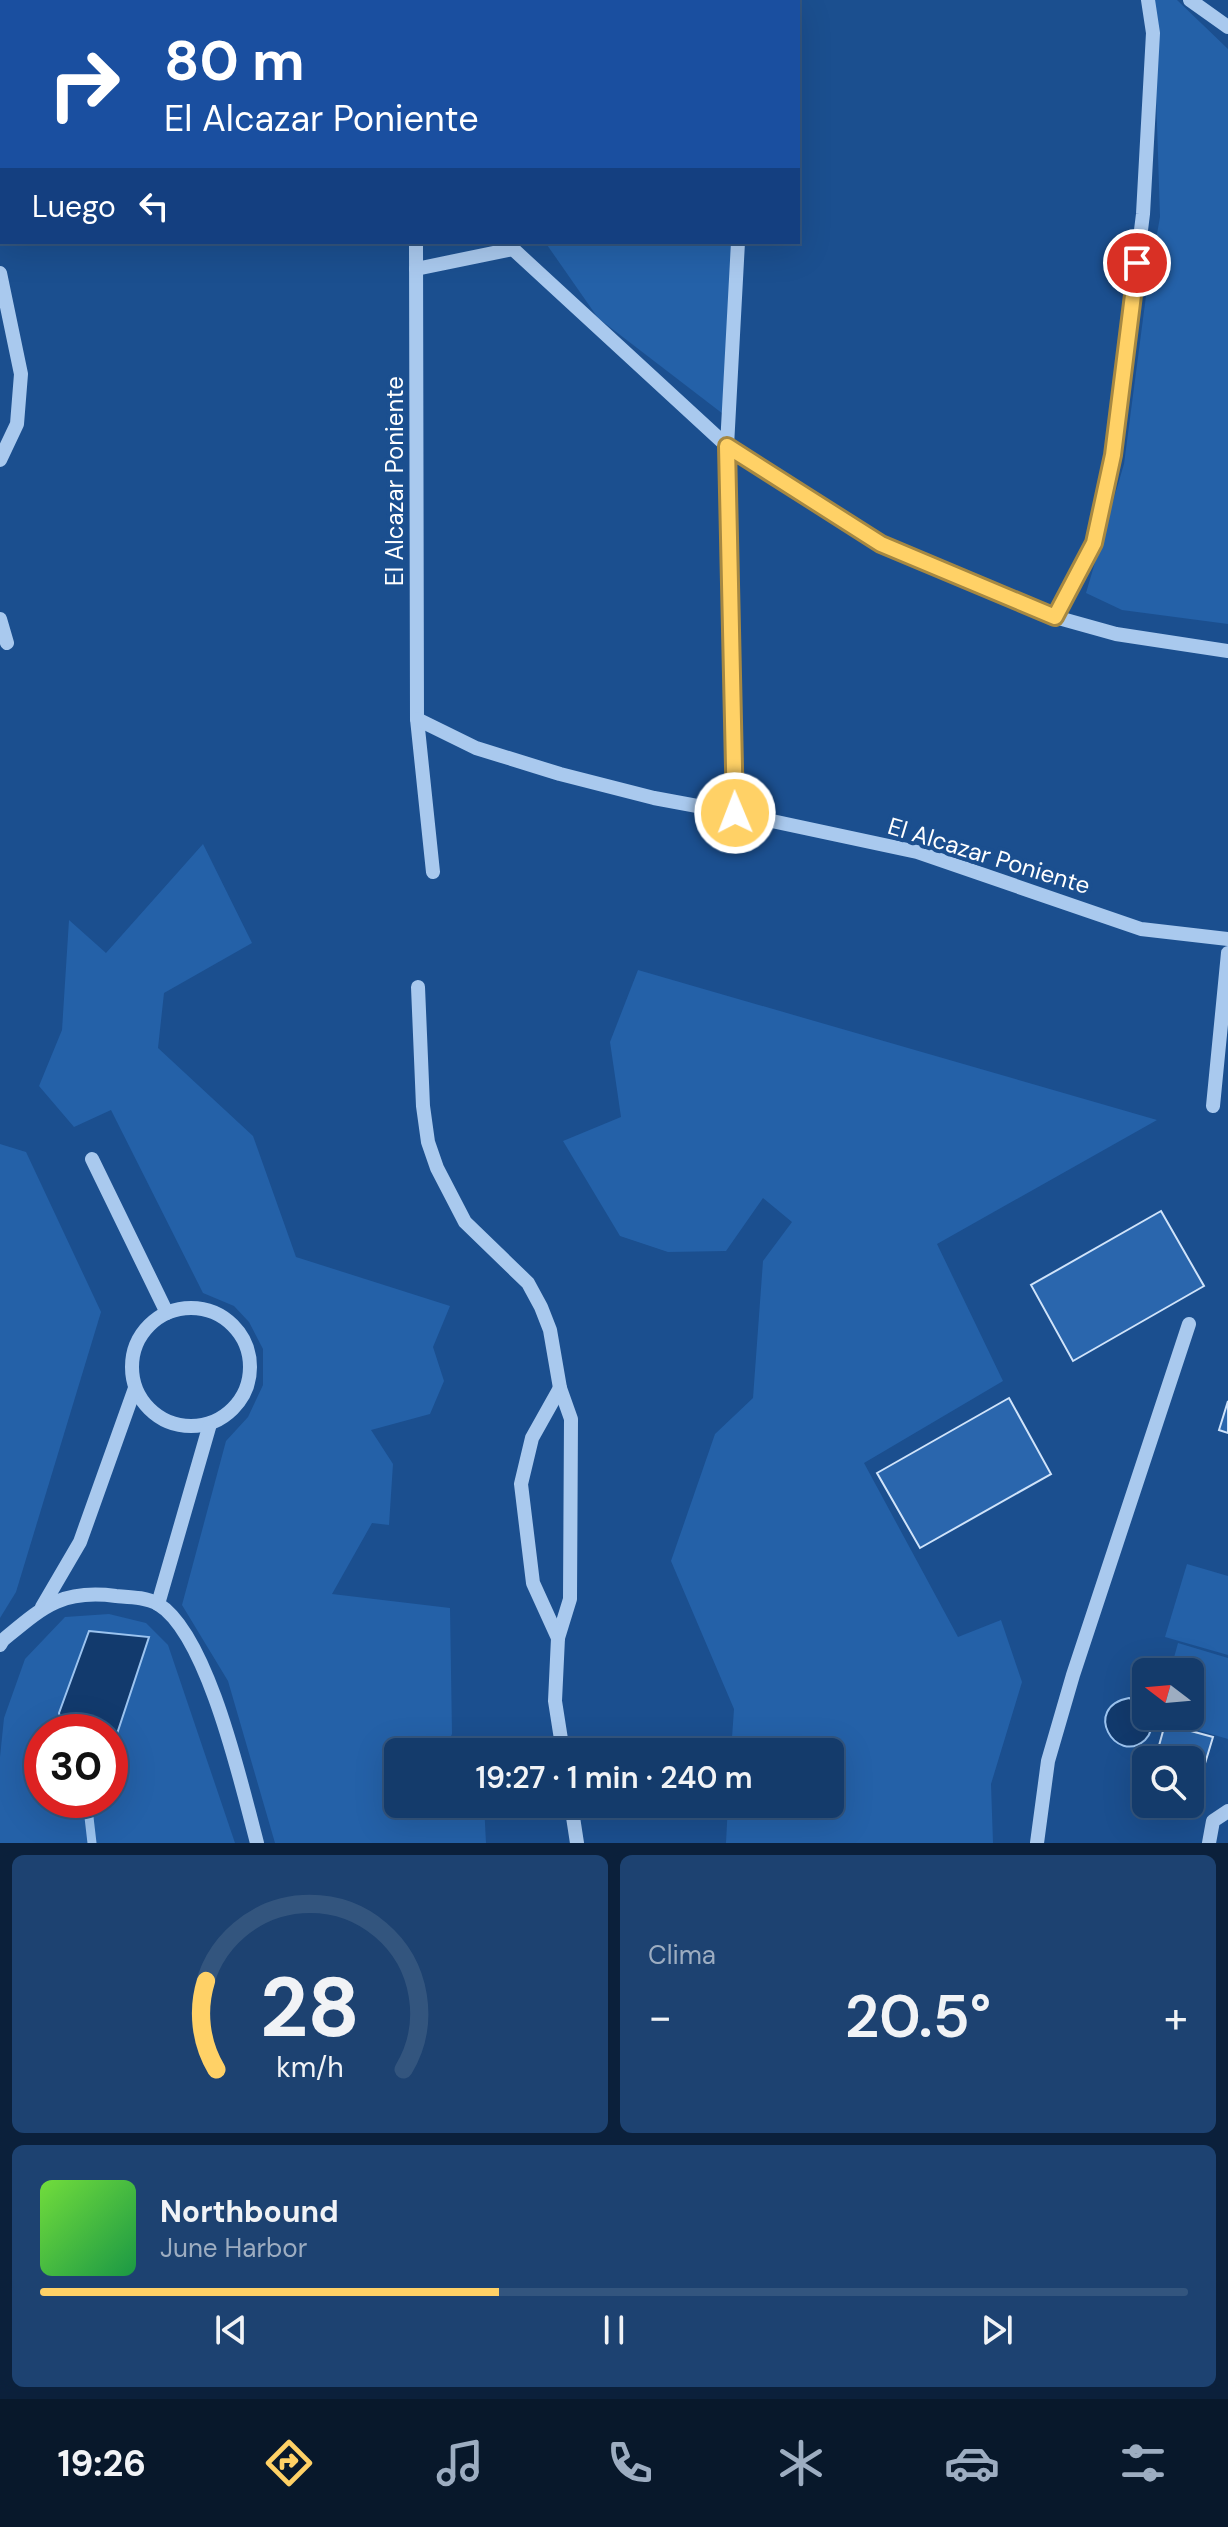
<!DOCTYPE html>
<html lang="es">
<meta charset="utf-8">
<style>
body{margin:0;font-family:"DM Sans",sans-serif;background:#1d4271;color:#f1f3f6;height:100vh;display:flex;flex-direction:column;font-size:30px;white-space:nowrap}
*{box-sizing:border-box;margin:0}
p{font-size:26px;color:#9dadc1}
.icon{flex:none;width:44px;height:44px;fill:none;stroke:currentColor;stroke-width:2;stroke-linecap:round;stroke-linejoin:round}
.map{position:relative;height:1843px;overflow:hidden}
.details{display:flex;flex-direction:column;gap:12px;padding:12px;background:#0b203b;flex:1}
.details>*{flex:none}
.guide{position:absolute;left:0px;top:0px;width:800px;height:244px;box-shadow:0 8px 32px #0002,0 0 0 2px #33557e;background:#1a4fa0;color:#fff;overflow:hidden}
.needle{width:52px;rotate:286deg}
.controls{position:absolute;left:1132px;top:1658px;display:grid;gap:16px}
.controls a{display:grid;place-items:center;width:72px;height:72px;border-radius:12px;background:#143b6b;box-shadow:0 8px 32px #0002,0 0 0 2px #33557e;font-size:40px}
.speed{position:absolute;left:24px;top:1714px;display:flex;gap:16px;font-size:40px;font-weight:700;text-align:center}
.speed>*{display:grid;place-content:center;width:104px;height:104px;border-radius:50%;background:#143b6b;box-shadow:0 8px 32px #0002,0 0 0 2px #33557e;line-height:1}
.speed .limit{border:12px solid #d22;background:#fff;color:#111}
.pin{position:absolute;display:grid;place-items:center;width:68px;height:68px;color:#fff;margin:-34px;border:4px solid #fff;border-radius:50%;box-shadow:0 2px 8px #0007}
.me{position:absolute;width:88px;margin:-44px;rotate:359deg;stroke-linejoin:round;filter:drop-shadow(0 0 6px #0008)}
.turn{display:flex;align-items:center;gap:28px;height:168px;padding:0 32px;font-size:36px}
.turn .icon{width:104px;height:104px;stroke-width:2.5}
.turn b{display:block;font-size:56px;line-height:68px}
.then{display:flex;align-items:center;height:76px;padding:0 32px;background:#0003;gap:16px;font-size:30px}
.big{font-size:60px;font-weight:600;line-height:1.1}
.details .card{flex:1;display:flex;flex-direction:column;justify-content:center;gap:12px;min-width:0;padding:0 28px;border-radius:12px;background:#1d4271}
.details .dial{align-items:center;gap:0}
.dial svg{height:208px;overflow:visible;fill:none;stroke:#33557e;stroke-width:7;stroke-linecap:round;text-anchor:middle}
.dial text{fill:#f1f3f6;stroke:none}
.song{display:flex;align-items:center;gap:24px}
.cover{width:96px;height:96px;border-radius:12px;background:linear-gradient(135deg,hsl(100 70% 55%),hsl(140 70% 35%))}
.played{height:8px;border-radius:4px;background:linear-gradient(90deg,#ffd166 40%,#33557e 40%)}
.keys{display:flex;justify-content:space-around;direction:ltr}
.heat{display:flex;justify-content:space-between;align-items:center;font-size:44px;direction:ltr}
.details .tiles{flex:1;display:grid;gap:12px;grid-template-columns:1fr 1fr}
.card:last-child{grid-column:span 2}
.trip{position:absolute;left:384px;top:1738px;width:460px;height:80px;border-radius:12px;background:#143b6b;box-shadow:0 8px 32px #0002,0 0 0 2px #33557e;font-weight:600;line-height:80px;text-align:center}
.tab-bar{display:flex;height:128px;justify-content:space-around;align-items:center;background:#08182b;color:#9dadc1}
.tab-bar .icon{width:56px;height:56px}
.tab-bar .selected{color:#ffd166}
.tab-bar b{font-size:36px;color:#f1f3f6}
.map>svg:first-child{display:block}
</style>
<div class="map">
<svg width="1228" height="1843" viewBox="0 0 1228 1843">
<rect width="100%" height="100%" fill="#1b4f8f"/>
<g fill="#2461a8" fill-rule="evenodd">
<polygon points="435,0 767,0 766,2 435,2"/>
<polygon points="1153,0 1177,0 1228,49 1228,624 1122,610 1086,593 1124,464 1146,296 1160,217"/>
<polygon points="545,242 733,242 727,417 598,318"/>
<polygon points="203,844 252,943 164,993 158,1048 253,1136 296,1257 450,1306 433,1347 444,1381 430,1414 371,1430 393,1464 389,1525 372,1523 332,1594 450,1608 452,1734 443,1752 398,1752 398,1804 484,1804 486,1843 275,1843 228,1681 182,1605 226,1441 248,1417 263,1385 263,1349 249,1322 234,1306 203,1293 111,1110 74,1127 39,1086 62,1030 69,920 106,953"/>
<polygon points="638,970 1157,1120 937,1244 1003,1381 864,1463 958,1637 1001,1620 1022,1682 991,1784 993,1843 726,1843 728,1804 830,1804 830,1752 731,1752 734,1709 671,1561 715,1434 753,1398 763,1261 792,1222 763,1198 726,1251 668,1252 620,1236 563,1141 621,1117 610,1042"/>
<polygon points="0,1144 26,1152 101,1312 16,1592 0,1618"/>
<polygon points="1187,1564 1228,1576 1228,1655 1165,1637"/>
<path d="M109,1614L146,1623L168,1645L235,1843H0V1757L4,1718L25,1659L65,1617ZM42,1732H110V1800H42Z"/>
<polygon points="1178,1643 1228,1658 1228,1739 1166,1721 1163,1716 1190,1716 1190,1672 1170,1672"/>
</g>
<g fill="#123a6d" stroke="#9cc4f0" stroke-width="2">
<polygon points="89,1631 149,1637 110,1755 110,1732 63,1732 59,1713"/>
<path d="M1129,1698L1146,1706V1716H1152C1153,1725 1152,1733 1145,1740C1116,1766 1081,1707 1129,1698Z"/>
</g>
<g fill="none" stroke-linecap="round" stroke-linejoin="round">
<polyline stroke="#9cc4f0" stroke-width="9" points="87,1800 92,1843"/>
</g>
<g fill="#2a66ad" stroke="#cfe3fa" stroke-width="2">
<polygon points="1161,1211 1204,1286 1073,1361 1031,1285"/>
<polygon points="1009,1398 1051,1474 920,1548 877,1473"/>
<polygon points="1228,1401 1228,1433 1219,1430"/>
<polygon points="1165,1724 1213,1737 1193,1803 1190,1802 1190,1760 1155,1760"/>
</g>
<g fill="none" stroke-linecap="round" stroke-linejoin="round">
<g stroke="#a9c9ee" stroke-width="14">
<polyline points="21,0 21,2"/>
<polyline points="403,0 403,2"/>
<polyline points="1190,0 1228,27"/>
<polyline points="775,2 775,0"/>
<polyline points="0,219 2,201"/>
<polyline points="416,242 417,719 433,872"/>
<polyline points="509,242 513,249 727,446 881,544 1055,617 1116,634 1228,651"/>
<polyline points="416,269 513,249"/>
<polyline points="0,273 21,374 17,424 0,460"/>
<polyline points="1055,617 1094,543 1113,455 1143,214 1153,33 1148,0"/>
<polyline points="0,619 7,643"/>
<polyline points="417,719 476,748 560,774 654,798 735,813 917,852 1141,929 1228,939"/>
<polyline points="735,813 727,446 738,242"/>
<polyline points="418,987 423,1106 428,1142 437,1168 465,1222 528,1283 541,1307 550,1330 560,1388 571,1419 570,1599 558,1638 555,1701 563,1752"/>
<polyline points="1213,1106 1228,953"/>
<polyline points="92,1159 167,1313"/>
<circle cx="191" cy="1367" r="59"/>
<polyline points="158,1604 210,1424"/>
<polyline points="42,1607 80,1542 135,1388"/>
<polyline points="558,1638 533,1583 521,1484 532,1438 560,1388"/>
<path d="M0,1645L3,1640C43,1607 61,1589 116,1596C129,1597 146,1597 158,1604C208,1634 242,1787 257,1843"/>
<polyline points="571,1804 577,1843"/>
<polyline points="1037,1843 1048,1761 1073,1675 1189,1324"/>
<polyline points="1209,1843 1213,1821 1228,1811"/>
</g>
</g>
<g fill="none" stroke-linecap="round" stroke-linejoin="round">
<defs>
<polyline id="route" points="735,813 727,446 881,544 1055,617 1094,543 1113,455 1137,263"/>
</defs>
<use href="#route" stroke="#a68842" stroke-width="20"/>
<use href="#route" stroke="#ffd166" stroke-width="14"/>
</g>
<g text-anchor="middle" stroke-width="8" stroke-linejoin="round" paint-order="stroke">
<g font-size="24" fill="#fff" stroke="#1b4f8f">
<text transform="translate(395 481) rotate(-90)" y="8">El Alcazar Poniente</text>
<text transform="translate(989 856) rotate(17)" y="8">El Alcazar Poniente</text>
</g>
</g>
</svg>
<div class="controls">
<a><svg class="needle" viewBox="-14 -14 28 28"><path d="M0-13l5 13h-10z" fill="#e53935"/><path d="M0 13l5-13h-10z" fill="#9dadc1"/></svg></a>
<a><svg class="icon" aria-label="search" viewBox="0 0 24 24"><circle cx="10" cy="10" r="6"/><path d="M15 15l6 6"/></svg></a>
</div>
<div class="speed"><div class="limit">30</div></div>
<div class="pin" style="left:1137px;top:263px;background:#d93025"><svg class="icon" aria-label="arrive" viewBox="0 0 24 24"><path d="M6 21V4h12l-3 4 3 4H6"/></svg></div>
<svg class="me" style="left:735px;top:813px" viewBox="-20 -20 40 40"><circle r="17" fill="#ffd166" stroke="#fff" stroke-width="3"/><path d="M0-11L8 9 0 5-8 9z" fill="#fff"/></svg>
<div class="trip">19:27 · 1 min · 240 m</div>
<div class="guide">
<div class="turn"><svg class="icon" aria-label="right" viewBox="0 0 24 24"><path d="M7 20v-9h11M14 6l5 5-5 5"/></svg><div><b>80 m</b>El Alcazar Poniente</div></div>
<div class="then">Luego<svg class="icon" aria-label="left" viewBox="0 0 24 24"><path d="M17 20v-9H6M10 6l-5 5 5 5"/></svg></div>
</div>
</div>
<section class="details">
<div class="tiles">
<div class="card dial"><svg viewBox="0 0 100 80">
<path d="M14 69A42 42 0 1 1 86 69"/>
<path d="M14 69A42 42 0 0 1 10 35" stroke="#ffd166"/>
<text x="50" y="56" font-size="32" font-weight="700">28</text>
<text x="50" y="72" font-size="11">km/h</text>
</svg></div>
<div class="card"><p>Clima</p>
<div class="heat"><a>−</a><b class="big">20.5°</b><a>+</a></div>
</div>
<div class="card">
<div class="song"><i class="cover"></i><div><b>Northbound</b><p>June Harbor</p></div></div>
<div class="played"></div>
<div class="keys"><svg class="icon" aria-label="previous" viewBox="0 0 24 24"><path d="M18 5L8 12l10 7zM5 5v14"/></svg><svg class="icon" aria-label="pause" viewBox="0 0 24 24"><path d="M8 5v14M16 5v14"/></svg><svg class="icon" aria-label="next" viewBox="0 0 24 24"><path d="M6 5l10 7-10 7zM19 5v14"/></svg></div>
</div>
</div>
</section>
<nav class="tab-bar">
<b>19:26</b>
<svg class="icon selected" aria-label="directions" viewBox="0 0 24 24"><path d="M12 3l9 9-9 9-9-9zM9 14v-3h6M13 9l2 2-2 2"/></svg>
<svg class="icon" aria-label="music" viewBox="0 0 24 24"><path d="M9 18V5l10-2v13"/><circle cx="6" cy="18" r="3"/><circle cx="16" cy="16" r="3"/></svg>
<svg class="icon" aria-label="phone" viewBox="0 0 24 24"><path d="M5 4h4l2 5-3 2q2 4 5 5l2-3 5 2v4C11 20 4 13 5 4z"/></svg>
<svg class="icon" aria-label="climate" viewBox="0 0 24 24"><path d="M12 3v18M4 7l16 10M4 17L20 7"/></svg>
<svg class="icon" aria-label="car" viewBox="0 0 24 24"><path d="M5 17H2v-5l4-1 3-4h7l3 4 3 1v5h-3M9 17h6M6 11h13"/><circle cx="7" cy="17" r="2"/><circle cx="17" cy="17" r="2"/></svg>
<svg class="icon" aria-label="filters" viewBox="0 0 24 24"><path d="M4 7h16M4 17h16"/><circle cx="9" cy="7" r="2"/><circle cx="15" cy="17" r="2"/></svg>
</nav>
